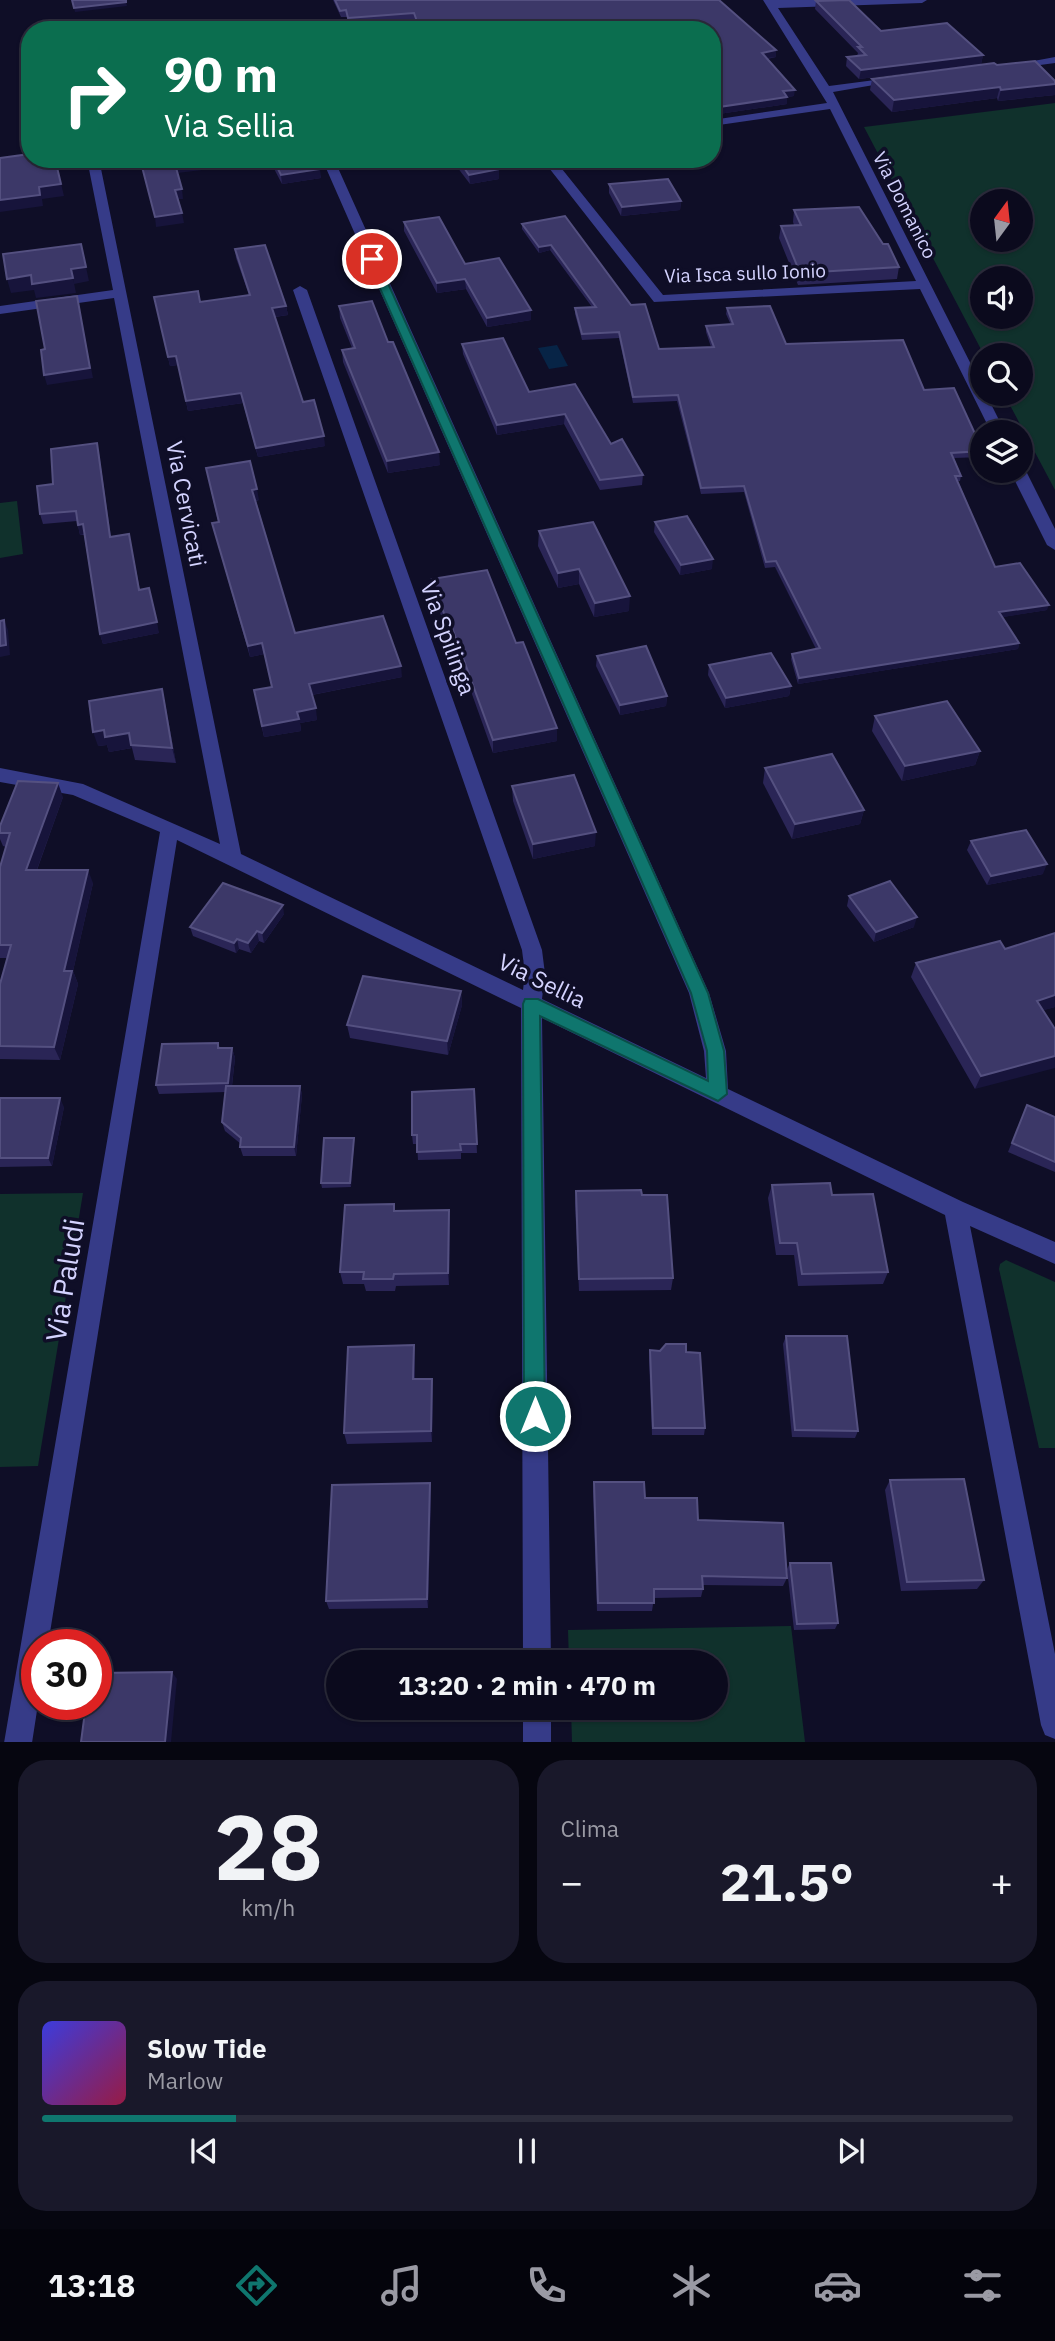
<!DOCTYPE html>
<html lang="it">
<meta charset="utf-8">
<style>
body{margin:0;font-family:"IBM Plex Sans",sans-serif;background:#19182a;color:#f1f3f6;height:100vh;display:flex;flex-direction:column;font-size:26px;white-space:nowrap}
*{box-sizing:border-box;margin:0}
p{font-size:23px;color:#9a9aa4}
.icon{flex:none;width:38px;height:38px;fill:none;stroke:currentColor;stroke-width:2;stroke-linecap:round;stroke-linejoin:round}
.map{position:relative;height:1742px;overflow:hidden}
.panel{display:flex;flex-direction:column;gap:18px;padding:18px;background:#060610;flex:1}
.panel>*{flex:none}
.hud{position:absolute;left:21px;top:21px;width:700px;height:147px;border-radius:28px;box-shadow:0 2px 5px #0004,0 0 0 2px #2b2b3b;background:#0b6e4f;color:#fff;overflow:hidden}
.needle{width:46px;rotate:15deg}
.controls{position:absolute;left:970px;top:189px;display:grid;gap:14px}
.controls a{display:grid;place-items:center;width:63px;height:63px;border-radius:50%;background:#0b0a1d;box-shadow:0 2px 5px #0004,0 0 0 2px #2b2b3b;font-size:35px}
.speed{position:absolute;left:21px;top:1629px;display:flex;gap:14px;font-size:35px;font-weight:700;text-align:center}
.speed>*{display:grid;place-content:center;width:91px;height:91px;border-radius:50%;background:#0b0a1d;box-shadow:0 2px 5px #0004,0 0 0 2px #2b2b3b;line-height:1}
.speed .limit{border:10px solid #d22;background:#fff;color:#111}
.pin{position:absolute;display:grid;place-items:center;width:60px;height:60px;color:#fff;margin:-30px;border:4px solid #fff;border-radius:50%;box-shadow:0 2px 7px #0007}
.me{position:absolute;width:77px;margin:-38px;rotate:0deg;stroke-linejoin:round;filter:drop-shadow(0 0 5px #0008)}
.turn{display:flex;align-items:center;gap:24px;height:147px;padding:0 28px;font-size:32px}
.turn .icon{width:91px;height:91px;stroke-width:2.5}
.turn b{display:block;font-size:49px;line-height:60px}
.big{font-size:52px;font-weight:800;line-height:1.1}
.panel .widget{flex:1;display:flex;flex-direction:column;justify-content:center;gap:10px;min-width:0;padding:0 24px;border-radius:28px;background:#19182a}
.panel .dial{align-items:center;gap:0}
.dial b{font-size:91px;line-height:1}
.song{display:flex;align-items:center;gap:21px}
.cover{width:84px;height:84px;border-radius:10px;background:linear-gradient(135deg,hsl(240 70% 55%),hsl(340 70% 35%))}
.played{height:7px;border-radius:4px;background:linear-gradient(90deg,#0f766e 20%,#2b2b3b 20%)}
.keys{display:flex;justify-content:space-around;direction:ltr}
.heat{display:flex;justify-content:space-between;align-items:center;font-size:38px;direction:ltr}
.panel .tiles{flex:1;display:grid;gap:18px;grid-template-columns:1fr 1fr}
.widget:last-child{grid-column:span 2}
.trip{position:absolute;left:326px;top:1650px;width:402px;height:70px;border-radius:35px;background:#0b0a1d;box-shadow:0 2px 5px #0004,0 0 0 2px #2b2b3b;font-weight:800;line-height:70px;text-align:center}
.tab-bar{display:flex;height:112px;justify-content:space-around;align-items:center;background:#04040c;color:#9a9aa4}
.tab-bar .icon{width:49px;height:49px}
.tab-bar .current{color:#0f766e}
.tab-bar b{font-size:32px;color:#f1f3f6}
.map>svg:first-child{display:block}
</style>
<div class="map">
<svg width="1055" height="1743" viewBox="0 0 1055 1743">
<rect width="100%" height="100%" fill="#0f0e27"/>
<g fill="#10312c" fill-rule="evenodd">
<path d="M1055,103V490L1004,394H1020V355H984L864,127ZM982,201H1020V240H982ZM982,278H1020V317H982Z"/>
<polygon points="17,501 23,554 0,558 0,503"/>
<polygon points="83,1193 38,1466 0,1467 0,1194"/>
<polygon points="1006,1260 1055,1282 1055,1448 1039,1448 999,1269 1000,1264"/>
<polygon points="791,1626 805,1742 572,1742 571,1708 716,1708 716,1662 569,1662 568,1630"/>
</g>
<polygon fill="#072446" points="557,345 568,366 549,369 538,348"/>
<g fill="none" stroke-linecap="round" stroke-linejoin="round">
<g fill="#363b88" fill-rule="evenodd">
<polygon points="763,0 927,0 922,3 778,8 829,86 898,77 903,80 833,92 982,386 982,394 986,394 1005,432 991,432 920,289 654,302 542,159 554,159 663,295 916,281 830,109 712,126 712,120 827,103"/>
<polygon points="1055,57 1055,63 1011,69 1006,66"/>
<polygon points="87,159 99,159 241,854 523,990 525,974 522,950 293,290 300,286 307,290 542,950 545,974 542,999 706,1078 704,1051 689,993 322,159 334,159 709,993 726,1051 728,1089 963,1202 1055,1242 1055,1264 970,1226 1055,1654 1055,1739 1045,1735 1041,1725 945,1215 542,1018 551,1662 523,1662 521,1008 177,840 48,1645 37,1645 38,1704 32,1743 4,1743 160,832 73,795 0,782 0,768 83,784 220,844 114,298 0,314 0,306 113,290"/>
<polygon points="1020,467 1026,471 1055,529 1055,550 1047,545 1010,471 1020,471"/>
<rect x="523" y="1708" width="28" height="35"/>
</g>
</g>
<g fill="#2a2556">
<polygon points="333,0 719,0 776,50 776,57 767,59 794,96 787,97 787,104 712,115 712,30 418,30 414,20 349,25 347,17 341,17"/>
<polygon points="816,1 881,31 983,55 981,64 859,79 846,66 847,57 857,56 858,53 815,9"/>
<polygon points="997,65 1055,95 998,101 997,98 892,112 870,90 872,79"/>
<polygon points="269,159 315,159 321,178 282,184"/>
<polygon points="451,159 491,159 499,179 470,184"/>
<polygon points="609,184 681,201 680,210 621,216 609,193"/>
<polygon points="794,210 899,267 897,279 798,285 779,238 781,226 794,225 793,222"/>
<polygon points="565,216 659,349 711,347 706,332 706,326 731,325 726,314 727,308 786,344 924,390 982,449 982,457 954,458 961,476 960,481 958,481 995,567 1047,610 1002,617 1019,643 1018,649 798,684 791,659 792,654 816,649 775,567 765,568 744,492 701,494 677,401 633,403 619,338 582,340 575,314 575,308 592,307 550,250 539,253 522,229 522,224"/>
<polygon points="404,222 465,264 531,320 487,327 466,289 437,293 404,231"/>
<polygon points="235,249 286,306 288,315 275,317 303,402 325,446 258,457 243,403 188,411 178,365 170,366 154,297 200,302 249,295 236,258"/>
<polygon points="339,306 388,342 440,465 388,473 343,362 342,350 352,348 340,318"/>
<polygon points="462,344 529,392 611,444 643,475 642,485 600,490 564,424 497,435 463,354"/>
<polygon points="97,443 99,453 111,537 129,534 140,590 159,633 103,644 100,634 84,535 80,535 77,521 43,524 40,514 53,484"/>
<polygon points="206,468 259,500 256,501 295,633 402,677 312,695 317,720 300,723 301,731 264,737 256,701 272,687 264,654 250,657 215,534 212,523 218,522"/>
<polygon points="655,522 712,569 680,575 654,532"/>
<polygon points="539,531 629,611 594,617 579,584 558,588 538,546"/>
<polygon points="432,579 516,643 557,741 493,753 452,638 449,639 433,592"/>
<polygon points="597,656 667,696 666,706 620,715 596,666"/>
<polygon points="709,665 791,686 789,696 725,708 708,675"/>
<polygon points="165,703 176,763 135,760 132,748 109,752 107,745 98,746"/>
<polygon points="875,716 980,751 975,765 902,781 872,731"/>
<polygon points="765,768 864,810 860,824 792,839 763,783"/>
<polygon points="512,786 595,846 533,859 513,801"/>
<polygon points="63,797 37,870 93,883 73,971 78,984 60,1060 0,1059 0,984 7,958 0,958 0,867 6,847 3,846 0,839 0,826"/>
<polygon points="971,841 1043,874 987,885 967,850"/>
<polygon points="849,896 914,927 874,942 847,906"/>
<polygon points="284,914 264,943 259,941 251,953 239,949 236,953 193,936 190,927"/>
<polygon points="1055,933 1055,1007 1043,1010 975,1089 911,977 916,963 1005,949"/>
<polygon points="461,991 462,1005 448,1055 350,1038 347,1025"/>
<polygon points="218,1043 220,1048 232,1048 235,1058 232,1086 300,1086 302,1095 296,1156 243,1156 240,1147 241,1144 225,1131 222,1122 226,1092 159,1094 156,1085"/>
<polygon points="474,1089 477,1153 461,1153 461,1159 418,1160 417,1144 413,1144 412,1135"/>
<polygon points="0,1098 64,1107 52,1166 0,1167"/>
<polygon points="1027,1105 1055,1117 1055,1172 1008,1152"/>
<polygon points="354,1142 351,1187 322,1188 321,1183"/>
<polygon points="772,1185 832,1195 888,1272 883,1284 798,1286 794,1255 776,1255 768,1198"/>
<polygon points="576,1191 642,1195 673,1278 671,1290 579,1291 575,1203"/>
<polygon points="395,1211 450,1222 449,1285 396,1286 395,1291 366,1291 364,1284 343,1284 340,1272"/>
<polygon points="786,1336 858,1431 855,1438 792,1437 783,1344"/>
<polygon points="650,1350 686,1352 705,1428 704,1435 652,1435 649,1358"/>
<polygon points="415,1356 415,1379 433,1390 432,1442 347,1444 344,1433"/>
<polygon points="890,1480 984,1580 977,1589 901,1591 885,1490"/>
<polygon points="594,1482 645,1498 698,1520 787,1578 783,1586 703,1585 703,1589 701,1597 654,1598 652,1611 597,1611 593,1491"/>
<polygon points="430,1483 431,1493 428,1608 329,1609 326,1601"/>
<polygon points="790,1563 838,1623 835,1629 794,1630 787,1569"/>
</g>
<g fill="#17143b">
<polygon points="126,2 127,6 75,12 74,8"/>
<polygon points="776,50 776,57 761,59 762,53"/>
<polygon points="983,55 981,64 859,79 861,70"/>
<polygon points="1055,84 1055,95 998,101 1001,90"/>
<polygon points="1000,87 997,98 892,112 894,100"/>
<polygon points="795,90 794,96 782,98 783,91"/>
<polygon points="787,97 787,104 712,115 712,108"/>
<polygon points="55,159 64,196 42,199 43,206 0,212 0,200 39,187"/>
<polygon points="213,159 218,159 219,168 177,173 175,164"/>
<polygon points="320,169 321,178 282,184 281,175"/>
<polygon points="499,169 499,179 470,184 469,175"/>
<polygon points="182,189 183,199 177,199 175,190"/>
<polygon points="681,201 680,210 621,216 622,207"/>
<polygon points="182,213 184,223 156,227 155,217"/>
<polygon points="81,244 89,281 74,284 71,269"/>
<polygon points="551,245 550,250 539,253 539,247"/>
<polygon points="31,275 73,278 76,293 36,298 34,290 11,293 7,279"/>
<polygon points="465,279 466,289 437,293 437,283"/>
<polygon points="77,296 93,378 47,385 44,375"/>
<polygon points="286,306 288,315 273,317 272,308"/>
<polygon points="531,310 531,320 487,327 487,318"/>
<polygon points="176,356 178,365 170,366 168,357"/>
<polygon points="241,393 243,403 188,411 186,401"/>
<polygon points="565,414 564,424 497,435 497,425"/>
<polygon points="324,436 325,446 258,457 256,448"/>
<polygon points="97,443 99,453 112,547 110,537"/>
<polygon points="439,452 440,465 388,473 387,461"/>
<polygon points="257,489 259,500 254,501 252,490"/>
<polygon points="83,524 85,534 80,535 78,525"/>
<polygon points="713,559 712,569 680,575 681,565"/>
<polygon points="579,569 579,584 558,588 558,573"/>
<polygon points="630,596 629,611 594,617 595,603"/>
<polygon points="1049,605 1047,610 997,618 999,612"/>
<polygon points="4,620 8,630 10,655 0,657 0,646"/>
<polygon points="157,622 159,633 103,644 100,634"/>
<polygon points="448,625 451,625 452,638 449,639"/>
<polygon points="262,643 264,654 250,657 248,646"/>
<polygon points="1019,643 1018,649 798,684 799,678"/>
<polygon points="401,666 402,677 311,695 309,684"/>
<polygon points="791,686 789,696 725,708 726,698"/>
<polygon points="162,689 165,703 176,763 172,748"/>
<polygon points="667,696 666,706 620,715 620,705"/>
<polygon points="316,708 317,720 300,723 301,731 264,737 262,726 297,712"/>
<polygon points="557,728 557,741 493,753 493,740"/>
<polygon points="104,730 129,733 132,748 109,752 107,745 98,746 93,732"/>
<polygon points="980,751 975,765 902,781 905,766"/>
<polygon points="58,783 63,797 32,883 26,870"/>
<polygon points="864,810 860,824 792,839 795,824"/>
<polygon points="596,832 595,846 533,859 533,844"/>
<polygon points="1047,864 1043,874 987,885 991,876"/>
<polygon points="88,870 93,883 73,971 78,984 60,1060 54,1047 64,971"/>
<polygon points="283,905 284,914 264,943 262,933"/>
<polygon points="917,917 914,927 874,942 876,932"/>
<polygon points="257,931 259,941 251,953 248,943"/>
<polygon points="237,939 239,949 236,953 234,943"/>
<polygon points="461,991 462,1005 448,1055 447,1041"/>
<polygon points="1055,995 1055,1007 1031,1014 1037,1001"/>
<polygon points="232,1048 235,1058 231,1092 228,1083"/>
<polygon points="1055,1056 1055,1068 975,1089 981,1076"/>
<polygon points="300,1086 302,1095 296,1156 294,1147"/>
<polygon points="60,1098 64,1107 52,1166 48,1158"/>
<polygon points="354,1138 354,1142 351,1187 350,1183"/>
<polygon points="449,1210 450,1222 449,1285 448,1273"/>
<polygon points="414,1345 415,1356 414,1390 413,1379"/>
<polygon points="432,1379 433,1390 432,1442 431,1431"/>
<polygon points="430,1483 431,1493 428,1608 427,1599"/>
<polygon points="172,1672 177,1679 171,1742 165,1742"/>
</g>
<g fill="#3c3868" stroke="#545080" stroke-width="2">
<polygon points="72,0 126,0 126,2 74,8"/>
<polygon points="335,0 719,0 776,50 762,53 795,90 783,91 787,97 712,108 712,30 420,30 414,13 348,18 346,10 340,11"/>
<polygon points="849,0 881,31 947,23 983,55 861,70 847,57 866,55 858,47 862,47 816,1"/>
<polygon points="1035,61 1055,81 1055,84 1001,90 1000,87 894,100 872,79 994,63 997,65"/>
<polygon points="30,154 30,159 55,159 61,184 39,187 40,195 0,200 0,158"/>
<polygon points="140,159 213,159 175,164 182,189 175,190 182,213 155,217"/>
<polygon points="273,159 315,159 320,169 281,175"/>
<polygon points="458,159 491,159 499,169 469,175"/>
<polygon points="668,179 681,201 622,207 609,184"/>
<polygon points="859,207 883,244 888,244 899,267 800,273 781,226 801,225 794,210"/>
<polygon points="565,216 631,305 645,304 659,349 714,347 706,326 733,324 727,308 770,306 786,344 903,340 924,390 954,388 982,449 982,451 951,453 961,476 955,476 995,567 1020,563 1049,605 999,612 1019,643 799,678 792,654 820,648 776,561 766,562 744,486 701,488 678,395 633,397 619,332 582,334 575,308 596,307 551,245 539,247 522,224"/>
<polygon points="439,217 465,264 499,258 531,310 487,318 465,279 437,283 404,222"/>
<polygon points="81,244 86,267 71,269 73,278 32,284 31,275 7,279 3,254"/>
<polygon points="265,245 286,306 272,308 303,402 314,400 324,436 256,448 241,393 186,401 176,356 168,357 154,297 198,291 200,302 250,295 235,249"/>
<polygon points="77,296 90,368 44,375 41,350 45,349 36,301"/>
<polygon points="372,301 388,342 393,342 439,452 387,461 342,350 355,348 339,306"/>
<polygon points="503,338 529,392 575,384 611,444 622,439 643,475 600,480 565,414 497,425 462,344"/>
<polygon points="97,443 110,537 129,534 139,590 149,588 157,622 100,634 83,524 78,525 76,511 40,514 37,486 53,484 51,449"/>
<polygon points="250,461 257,489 252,490 295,633 383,616 401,666 309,684 316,708 297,712 299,719 262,726 254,690 272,687 262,643 248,646 212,523 219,522 206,468"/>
<polygon points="687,516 713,559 681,565 655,522"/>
<polygon points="593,522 630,596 595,603 579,569 558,573 539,531"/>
<polygon points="487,570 516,643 523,642 557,728 493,740 451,625 448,625 432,579"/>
<polygon points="4,620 6,645 0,646 0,621"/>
<polygon points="646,646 667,696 620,705 597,656"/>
<polygon points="771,653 791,686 726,698 709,665"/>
<polygon points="162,689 172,748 131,745 129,733 105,737 104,730 93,732 89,701"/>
<polygon points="947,701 980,751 905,766 875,716"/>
<polygon points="832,754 864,810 795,824 765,768"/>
<polygon points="574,775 596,832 533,844 512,786"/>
<polygon points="18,781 58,783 26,870 88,870 64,971 72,971 54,1047 0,1046 0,984 11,945 0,945 0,867 10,833 0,833 0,826"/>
<polygon points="1026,830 1047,864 991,876 971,841"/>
<polygon points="890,881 917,917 876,932 849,896"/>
<polygon points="223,883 283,905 262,933 257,931 248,943 237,939 234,943 190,927"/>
<polygon points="1055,933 1055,995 1037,1001 1055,1029 1055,1056 981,1076 916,963 1000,941 1005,949"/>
<polygon points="363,976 461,991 447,1041 347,1025"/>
<polygon points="218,1043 218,1048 232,1048 228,1083 156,1085 162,1044"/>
<polygon points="226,1086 300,1086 294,1147 240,1147 241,1138 222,1122"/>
<polygon points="474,1089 477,1144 460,1144 461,1150 417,1152 417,1135 412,1135 412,1092"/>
<polygon points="0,1098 60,1098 48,1158 0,1158"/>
<polygon points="1027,1105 1055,1117 1055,1162 1012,1143"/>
<polygon points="324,1138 354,1138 350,1183 321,1183"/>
<polygon points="830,1183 832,1195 873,1194 888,1272 802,1274 797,1243 780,1243 772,1185"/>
<polygon points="641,1190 642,1195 667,1195 673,1278 579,1279 576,1191"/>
<polygon points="394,1204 394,1211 449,1210 448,1273 394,1274 393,1279 363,1279 364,1272 340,1272 345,1205"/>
<polygon points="786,1336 847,1336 858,1431 795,1430"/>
<polygon points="666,1344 686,1344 686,1352 700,1353 705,1428 653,1428 650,1350 660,1351"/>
<polygon points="414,1345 413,1379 432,1379 431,1431 344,1433 348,1347"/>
<polygon points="964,1479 984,1580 907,1582 890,1480"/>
<polygon points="594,1482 644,1482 645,1498 697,1498 698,1520 783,1523 787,1578 702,1576 703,1589 654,1589 654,1603 598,1603"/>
<polygon points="430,1483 427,1599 326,1601 332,1485"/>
<polygon points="790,1563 831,1563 838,1623 797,1624"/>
<polygon points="172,1672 165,1742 81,1742 86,1704 96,1704 96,1673"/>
</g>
<polygon fill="#0f766e" stroke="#0a4d48" stroke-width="2" points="372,256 377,259 708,993 724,1051 727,1094 718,1101 540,1016 545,1416 542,1423 535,1426 528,1423 524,1416 523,1004 525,999 538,999 708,1081 707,1051 691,993 367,259"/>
<g text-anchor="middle" stroke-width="7" stroke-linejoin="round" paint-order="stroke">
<g font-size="19" fill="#d4d3ff" stroke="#0f0e27">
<text transform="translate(905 205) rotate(63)" y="7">Via Domanico</text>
<text transform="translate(745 273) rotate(-2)" y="7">Via Isca sullo Ionio</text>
</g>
<g font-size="23" fill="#d4d3ff" stroke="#0f0e27">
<text transform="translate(186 504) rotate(79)" y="8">Via Cervicati</text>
<text transform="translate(448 638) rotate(70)" y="8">Via Spilinga</text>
<text transform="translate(542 981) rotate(26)" y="8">Via Sellia</text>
</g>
<g font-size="28" fill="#d4d3ff" stroke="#0f0e27">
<text transform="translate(65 1280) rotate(-81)" y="10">Via Paludi</text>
</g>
</g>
</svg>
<div class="controls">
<a><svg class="needle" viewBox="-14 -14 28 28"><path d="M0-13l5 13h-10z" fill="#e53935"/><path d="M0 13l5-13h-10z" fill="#9a9aa4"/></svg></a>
<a><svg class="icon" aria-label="sound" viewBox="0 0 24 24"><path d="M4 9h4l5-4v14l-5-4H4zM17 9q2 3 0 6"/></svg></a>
<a><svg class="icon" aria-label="search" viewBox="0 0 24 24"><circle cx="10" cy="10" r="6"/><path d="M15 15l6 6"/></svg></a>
<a><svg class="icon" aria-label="layers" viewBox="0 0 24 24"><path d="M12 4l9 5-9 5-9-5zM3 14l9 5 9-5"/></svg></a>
</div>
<div class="speed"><div class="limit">30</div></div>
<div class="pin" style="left:372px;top:259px;background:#d93025"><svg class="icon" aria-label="arrive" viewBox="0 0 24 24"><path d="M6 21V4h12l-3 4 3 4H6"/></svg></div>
<svg class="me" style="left:535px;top:1416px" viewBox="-20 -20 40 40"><circle r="17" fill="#0f766e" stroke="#fff" stroke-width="3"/><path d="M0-11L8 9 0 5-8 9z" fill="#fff"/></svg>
<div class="trip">13:20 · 2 min · 470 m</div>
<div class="hud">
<div class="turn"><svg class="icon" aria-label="right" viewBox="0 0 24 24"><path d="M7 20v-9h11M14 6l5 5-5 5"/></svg><div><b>90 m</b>Via Sellia</div></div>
</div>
</div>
<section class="panel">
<div class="tiles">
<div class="widget dial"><b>28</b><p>km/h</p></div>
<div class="widget"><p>Clima</p>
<div class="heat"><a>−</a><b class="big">21.5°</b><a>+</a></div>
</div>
<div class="widget">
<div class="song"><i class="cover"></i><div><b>Slow Tide</b><p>Marlow</p></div></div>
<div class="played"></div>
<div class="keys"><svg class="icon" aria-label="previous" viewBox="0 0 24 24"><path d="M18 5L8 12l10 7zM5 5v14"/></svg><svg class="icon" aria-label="pause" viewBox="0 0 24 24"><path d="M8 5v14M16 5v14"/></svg><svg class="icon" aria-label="next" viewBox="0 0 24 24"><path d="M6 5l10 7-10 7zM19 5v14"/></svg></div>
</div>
</div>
</section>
<nav class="tab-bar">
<b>13:18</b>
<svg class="icon current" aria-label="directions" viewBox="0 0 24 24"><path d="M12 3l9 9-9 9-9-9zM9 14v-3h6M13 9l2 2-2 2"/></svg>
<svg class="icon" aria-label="music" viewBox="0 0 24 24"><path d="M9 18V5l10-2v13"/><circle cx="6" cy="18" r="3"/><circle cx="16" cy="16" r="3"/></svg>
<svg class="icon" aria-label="phone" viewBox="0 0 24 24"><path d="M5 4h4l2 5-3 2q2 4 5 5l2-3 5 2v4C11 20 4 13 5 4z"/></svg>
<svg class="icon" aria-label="climate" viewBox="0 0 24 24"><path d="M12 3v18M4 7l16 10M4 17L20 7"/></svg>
<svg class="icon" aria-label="car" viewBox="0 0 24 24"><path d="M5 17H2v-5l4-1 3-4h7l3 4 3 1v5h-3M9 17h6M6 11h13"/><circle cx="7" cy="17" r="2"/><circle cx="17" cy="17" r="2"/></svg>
<svg class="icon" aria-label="filters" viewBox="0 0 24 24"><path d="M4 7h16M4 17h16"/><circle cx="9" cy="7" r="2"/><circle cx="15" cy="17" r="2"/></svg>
</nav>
